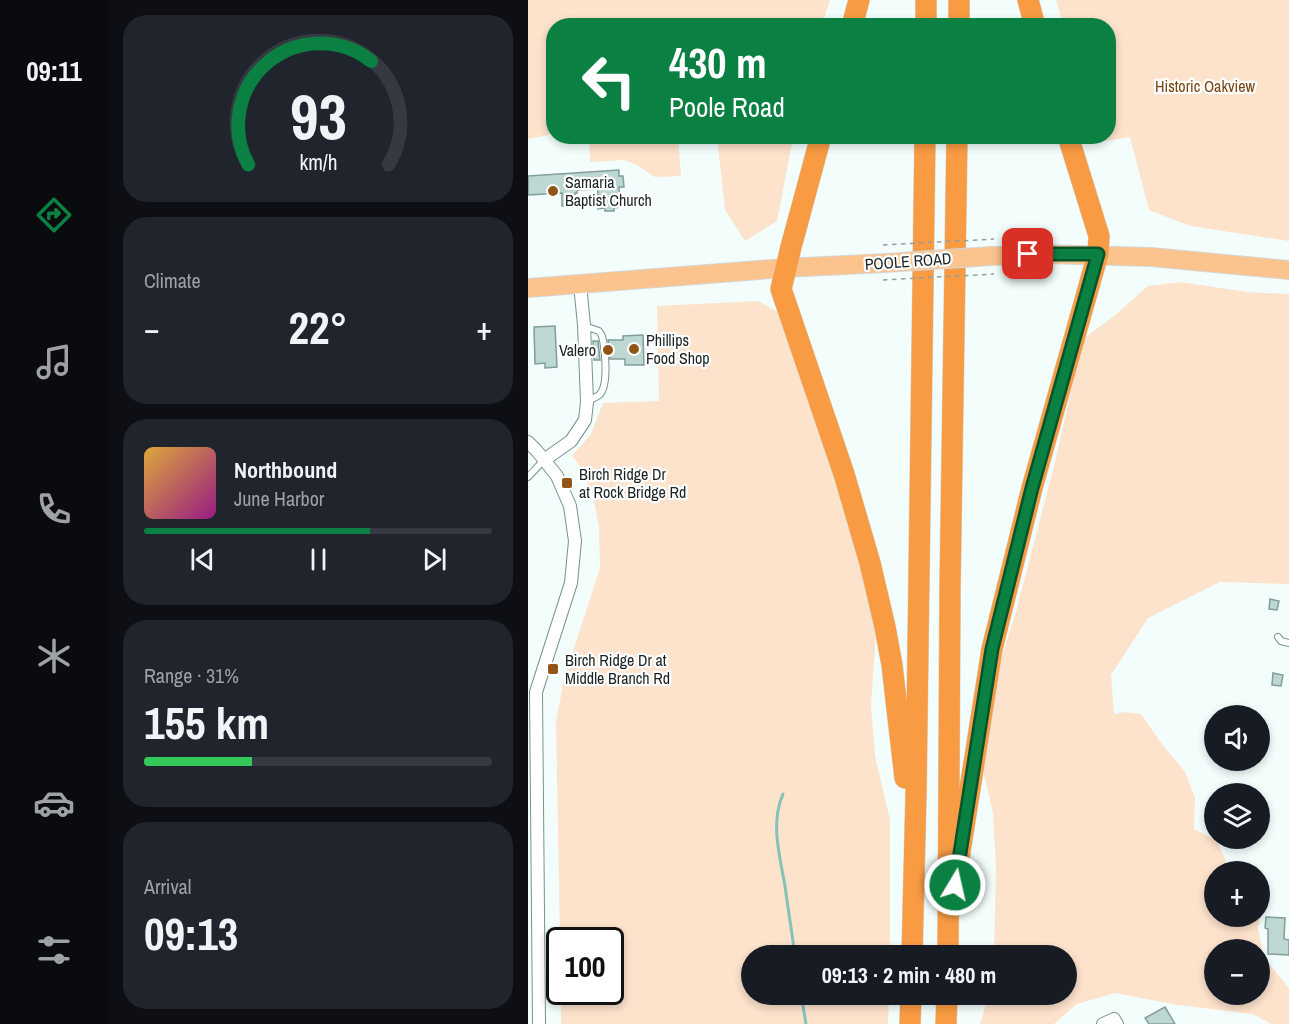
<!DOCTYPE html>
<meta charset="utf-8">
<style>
body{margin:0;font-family:"Archivo Narrow",sans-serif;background:#20242c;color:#f1f3f6;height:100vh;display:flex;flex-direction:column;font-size:22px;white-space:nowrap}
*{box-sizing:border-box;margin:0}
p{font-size:20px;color:#9ea1a6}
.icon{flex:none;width:33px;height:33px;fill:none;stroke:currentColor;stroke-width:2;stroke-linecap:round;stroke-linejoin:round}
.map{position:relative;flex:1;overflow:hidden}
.details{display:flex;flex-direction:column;gap:15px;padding:15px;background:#0d0f14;width:420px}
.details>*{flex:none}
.banner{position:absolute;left:18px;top:18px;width:570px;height:126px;border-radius:24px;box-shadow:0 3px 9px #0003;background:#0b8043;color:#fff;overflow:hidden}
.tools{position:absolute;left:676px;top:705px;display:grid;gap:12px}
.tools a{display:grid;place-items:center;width:66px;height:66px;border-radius:50%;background:#171b24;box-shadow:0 3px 9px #0003;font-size:30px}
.speed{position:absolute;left:18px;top:927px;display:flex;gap:12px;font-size:30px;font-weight:700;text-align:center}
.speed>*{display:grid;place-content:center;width:78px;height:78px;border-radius:50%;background:#171b24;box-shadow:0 3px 9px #0003;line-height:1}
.speed .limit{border:3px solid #111;border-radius:9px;background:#fff;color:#111}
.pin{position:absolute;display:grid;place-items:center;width:51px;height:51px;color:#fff;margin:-26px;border-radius:12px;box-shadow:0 3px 9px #0006}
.me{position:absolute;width:66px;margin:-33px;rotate:9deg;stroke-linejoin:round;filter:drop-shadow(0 0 4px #0008)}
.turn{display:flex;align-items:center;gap:21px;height:126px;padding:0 24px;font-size:27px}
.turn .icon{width:78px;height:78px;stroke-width:2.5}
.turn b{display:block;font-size:42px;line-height:51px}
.big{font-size:45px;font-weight:700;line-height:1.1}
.details .tile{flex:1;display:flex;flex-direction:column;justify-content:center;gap:9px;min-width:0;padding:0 21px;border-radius:24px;background:#20242c}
.details .dial{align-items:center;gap:0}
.dial svg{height:156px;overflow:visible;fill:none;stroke:#363941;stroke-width:7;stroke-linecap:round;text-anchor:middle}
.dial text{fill:#f1f3f6;stroke:none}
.song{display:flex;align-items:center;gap:18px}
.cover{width:72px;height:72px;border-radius:9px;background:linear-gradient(135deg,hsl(40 70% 55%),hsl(310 70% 35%))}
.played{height:6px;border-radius:3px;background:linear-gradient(90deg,#0b8043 65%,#363941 65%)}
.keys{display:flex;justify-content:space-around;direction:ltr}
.heat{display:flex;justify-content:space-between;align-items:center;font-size:33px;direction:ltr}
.charge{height:9px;border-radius:4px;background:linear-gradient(90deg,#34c759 31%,#363941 0)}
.trip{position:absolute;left:213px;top:945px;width:336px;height:60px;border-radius:30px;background:#171b24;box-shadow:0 3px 9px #0003;font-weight:700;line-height:60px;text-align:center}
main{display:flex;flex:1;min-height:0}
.menu{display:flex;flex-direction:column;width:108px;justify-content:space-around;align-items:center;background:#090b0e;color:#9ea1a6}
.menu .icon{width:42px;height:42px}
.menu .selected{color:#0b8043}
.menu b{font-size:27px;color:#f1f3f6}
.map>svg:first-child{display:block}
</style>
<main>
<nav class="menu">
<b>09:11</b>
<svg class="icon selected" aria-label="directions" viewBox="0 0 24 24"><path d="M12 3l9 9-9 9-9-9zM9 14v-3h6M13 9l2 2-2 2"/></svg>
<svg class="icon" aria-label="music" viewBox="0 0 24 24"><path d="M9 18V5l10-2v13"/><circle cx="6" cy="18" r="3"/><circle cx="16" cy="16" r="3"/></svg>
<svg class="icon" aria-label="phone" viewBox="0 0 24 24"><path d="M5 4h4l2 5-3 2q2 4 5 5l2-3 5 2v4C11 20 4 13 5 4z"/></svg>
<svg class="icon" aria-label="climate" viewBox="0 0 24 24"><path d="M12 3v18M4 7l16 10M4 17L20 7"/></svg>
<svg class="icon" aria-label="car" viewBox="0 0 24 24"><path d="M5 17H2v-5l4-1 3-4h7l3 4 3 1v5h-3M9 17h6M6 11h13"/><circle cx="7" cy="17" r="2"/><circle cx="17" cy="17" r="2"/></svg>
<svg class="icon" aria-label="filters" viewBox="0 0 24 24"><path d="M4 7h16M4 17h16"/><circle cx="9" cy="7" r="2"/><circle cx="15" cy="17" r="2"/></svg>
</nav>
<section class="details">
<div class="tile dial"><svg viewBox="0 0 100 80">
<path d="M14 69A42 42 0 1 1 86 69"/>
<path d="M14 69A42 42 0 0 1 77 16" stroke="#0b8043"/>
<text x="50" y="56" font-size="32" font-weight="700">93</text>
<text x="50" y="72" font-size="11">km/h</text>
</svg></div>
<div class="tile"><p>Climate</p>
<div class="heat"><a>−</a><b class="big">22°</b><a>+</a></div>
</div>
<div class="tile">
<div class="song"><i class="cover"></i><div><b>Northbound</b><p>June Harbor</p></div></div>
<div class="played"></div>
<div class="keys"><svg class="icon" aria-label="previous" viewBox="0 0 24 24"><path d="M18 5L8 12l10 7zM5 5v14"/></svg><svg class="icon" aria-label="pause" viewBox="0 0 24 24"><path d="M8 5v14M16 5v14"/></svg><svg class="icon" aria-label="next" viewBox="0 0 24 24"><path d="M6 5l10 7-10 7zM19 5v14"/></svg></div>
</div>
<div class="tile"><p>Range · 31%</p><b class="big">155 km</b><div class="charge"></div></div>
<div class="tile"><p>Arrival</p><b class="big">09:13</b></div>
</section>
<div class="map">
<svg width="761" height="1024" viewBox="0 0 761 1024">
<rect width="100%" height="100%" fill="#f3fefc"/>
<g fill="#fde2cc" fill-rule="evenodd">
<polygon points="0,0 302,0 294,25 26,26 26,100 21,135 0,139"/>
<polygon points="528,0 761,0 761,241 662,226 621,210 602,137 570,142 568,137 580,136 580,26 535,25"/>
<polygon points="61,137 150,137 153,176 127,177 109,165 96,160 62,162"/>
<polygon points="189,137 265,137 249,221 217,241 197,210"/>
<path d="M653,282L719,292L761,294V584L692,582L620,618L583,675L586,714L597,712L613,714L633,743L657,772L667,798L666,829L688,840L697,859L700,871L687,872V916L732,917L730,928L736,958L761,988V1024H744L724,1014L650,1005L587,993L549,1004L526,1024H452L461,995L538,994V956L466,955L468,868L465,813L455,770L468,674L488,612L526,466L555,339L586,316L620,286ZM687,950H732V994H687Z"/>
<polygon points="230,301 250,312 268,352 330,559 348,631 343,706 347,756 362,820 362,956 224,956 224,994 361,995 360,1024 33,1024 33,992 82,992 82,940 32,940 28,721 32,701 35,682 72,568 71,527 64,492 49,462 44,456 63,434 75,403 131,401 129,306"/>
</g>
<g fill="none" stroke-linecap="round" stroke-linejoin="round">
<g stroke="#85c2b8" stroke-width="3">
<path d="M255,794C242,823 252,857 257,886C260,909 264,932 267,956"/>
<polyline points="273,994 278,1024"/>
</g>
</g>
<g fill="#bdd8d3" stroke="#839d99" stroke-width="1.5">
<polygon points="91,170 91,176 95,176 96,187 91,187 92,207 86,208 86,211 77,211 77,208 70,209 70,189 49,190 49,193 47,193 48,205 34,206 34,193 0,195 0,176"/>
<polygon points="27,326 29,367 17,368 17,363 7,364 6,327"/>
<polygon points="115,335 116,365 97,365 97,359 82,359 80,340 95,340 95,336"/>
<polygon points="65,341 70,341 72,360 66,360"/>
<polygon points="742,599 751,601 749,610 741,609"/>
<polygon points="745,673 755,675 753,686 744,685"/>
<polygon points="738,917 757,918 756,939 761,940 761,955 740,954 740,929 737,928"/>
<polygon points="637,1007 647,1024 621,1024 617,1018"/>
</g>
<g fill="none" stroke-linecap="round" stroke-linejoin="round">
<defs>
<g id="lane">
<path d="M56,326L71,331L74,336C77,348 81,384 72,394C70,397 63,399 60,401"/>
<polyline points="0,477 16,460"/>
<polyline points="750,637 753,641 761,643"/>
</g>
<g id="street">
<polyline points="0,442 9,451 29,476 42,506 47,541 43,583 8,692 11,1024"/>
<polyline points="16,460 43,441 57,420 59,402 56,325 52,284"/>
<polyline points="575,1024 586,1019 589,1024"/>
</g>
<g id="primary">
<polyline points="464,256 518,254 623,257 761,270"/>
<polyline points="0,288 257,268 358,263"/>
</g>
<g id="highway">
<polyline points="500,0 507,26"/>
<polyline points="324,26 331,0"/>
<polyline points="398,26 398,0"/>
<polyline points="431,26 431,0"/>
<polyline points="293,136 263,247 253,289 316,474 342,563 357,627 364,665 377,778"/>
<polyline points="431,858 464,649 504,488 570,254 571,236 540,136"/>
<polyline points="384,956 388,794 397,136"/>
<polyline points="420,956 422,588 429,136"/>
<polyline points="382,1024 383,994"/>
<polyline points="418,1024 419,994"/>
</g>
</defs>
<use href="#lane" stroke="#78928d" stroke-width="8"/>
<use href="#street" stroke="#78928d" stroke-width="14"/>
<use href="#primary" stroke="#d6d8d7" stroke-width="20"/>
<use href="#highway" stroke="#d6d8d7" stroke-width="22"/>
<use href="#lane" stroke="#fff" stroke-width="6"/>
<use href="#street" stroke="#fff" stroke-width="12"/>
<use href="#primary" stroke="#fbc38e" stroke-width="18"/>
<use href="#highway" stroke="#f89b43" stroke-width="21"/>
<defs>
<polyline id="primary-bridge" points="358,263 464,256"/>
</defs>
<use href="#primary-bridge" stroke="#d6d8d7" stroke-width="20" stroke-linecap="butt"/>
<g stroke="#949e9c" stroke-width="1.5" stroke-dasharray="4.5 4.5" stroke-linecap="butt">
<polyline points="355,245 466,239"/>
<polyline points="355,280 466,274"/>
</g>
<use href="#primary-bridge" stroke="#fbc38e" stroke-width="18"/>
</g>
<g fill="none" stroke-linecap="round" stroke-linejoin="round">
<defs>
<polyline id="route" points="427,885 464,649 504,488 570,254 500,254"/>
</defs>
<use href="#route" stroke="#07532c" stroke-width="15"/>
<use href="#route" stroke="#0b8043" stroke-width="10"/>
</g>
<g fill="#925517" stroke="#fff" stroke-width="2">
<circle cx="25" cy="191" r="6"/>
<circle cx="106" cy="349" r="6"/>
<circle cx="80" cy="350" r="6"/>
<rect x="33" y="477" width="12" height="12" rx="3"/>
<rect x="19" y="663" width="12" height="12" rx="3"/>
</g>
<g text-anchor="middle" stroke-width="4.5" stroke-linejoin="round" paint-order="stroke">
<g font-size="16" fill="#794613" stroke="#fff">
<text x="677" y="92">Historic Oakview</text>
</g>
<g font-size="16" fill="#1a2422" stroke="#fff" text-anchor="start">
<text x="37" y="188">Samaria<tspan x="37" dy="18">Baptist Church</tspan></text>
<text x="118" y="346">Phillips<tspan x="118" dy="18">Food Shop</tspan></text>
<text x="68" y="356" text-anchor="end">Valero</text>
<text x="51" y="480">Birch Ridge Dr<tspan x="51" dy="18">at Rock Bridge Rd</tspan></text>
<text x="37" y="666">Birch Ridge Dr at<tspan x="37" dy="18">Middle Branch Rd</tspan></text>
</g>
<g font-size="16" fill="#1a2422" stroke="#fff">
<text transform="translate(380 261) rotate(-4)" y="6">POOLE ROAD</text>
</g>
</g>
</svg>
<div class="tools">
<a><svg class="icon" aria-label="sound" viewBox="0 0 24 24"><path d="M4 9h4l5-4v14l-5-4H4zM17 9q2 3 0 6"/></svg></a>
<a><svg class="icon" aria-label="layers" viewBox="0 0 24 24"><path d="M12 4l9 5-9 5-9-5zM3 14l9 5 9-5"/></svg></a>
<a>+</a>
<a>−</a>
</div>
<div class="speed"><div class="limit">100</div></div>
<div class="pin" style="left:500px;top:254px;background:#d93025"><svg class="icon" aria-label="arrive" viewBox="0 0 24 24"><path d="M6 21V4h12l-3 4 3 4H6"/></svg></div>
<svg class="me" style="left:427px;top:885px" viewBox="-20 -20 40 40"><circle r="17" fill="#0b8043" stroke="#fff" stroke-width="3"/><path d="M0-11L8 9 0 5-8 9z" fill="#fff"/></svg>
<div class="trip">09:13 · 2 min · 480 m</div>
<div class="banner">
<div class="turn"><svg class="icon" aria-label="left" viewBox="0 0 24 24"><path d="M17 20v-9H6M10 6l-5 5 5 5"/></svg><div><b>430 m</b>Poole Road</div></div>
</div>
</div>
</main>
